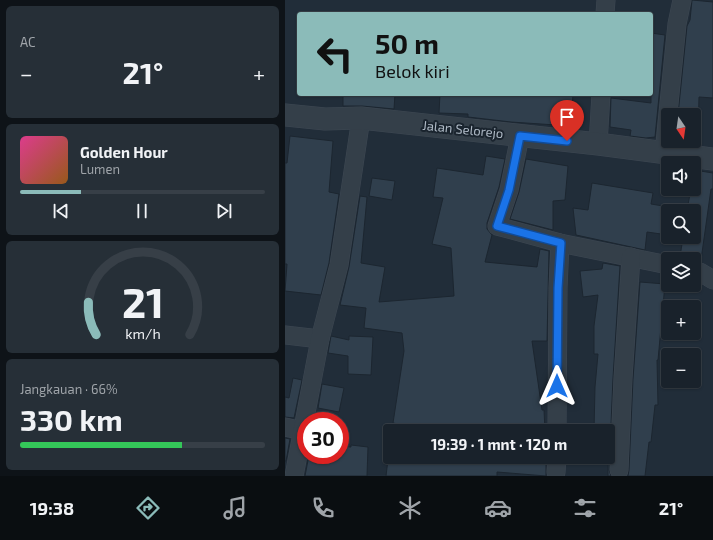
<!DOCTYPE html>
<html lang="id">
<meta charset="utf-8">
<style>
body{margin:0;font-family:"Exo 2",sans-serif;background:#262f37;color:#f1f3f6;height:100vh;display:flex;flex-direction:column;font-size:15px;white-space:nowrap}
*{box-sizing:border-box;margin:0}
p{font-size:13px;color:#9fa4a9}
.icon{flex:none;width:22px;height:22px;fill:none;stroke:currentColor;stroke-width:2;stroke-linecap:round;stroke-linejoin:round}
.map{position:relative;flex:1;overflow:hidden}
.sheet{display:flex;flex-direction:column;gap:6px;padding:6px;background:#0e1318;width:285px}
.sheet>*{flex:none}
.banner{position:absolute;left:12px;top:12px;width:356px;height:84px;border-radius:4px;box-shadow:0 1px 3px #0004,0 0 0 1px #373f47;background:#8bbbb9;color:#111;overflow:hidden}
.needle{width:26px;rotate:167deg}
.tools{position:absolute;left:376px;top:108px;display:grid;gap:8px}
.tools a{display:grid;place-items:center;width:40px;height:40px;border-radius:4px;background:#19222b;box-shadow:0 1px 3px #0004,0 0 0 1px #373f47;font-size:20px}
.speed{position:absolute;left:12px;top:412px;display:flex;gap:8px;font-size:20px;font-weight:700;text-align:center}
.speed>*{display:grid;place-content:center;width:52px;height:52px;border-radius:50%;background:#19222b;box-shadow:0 1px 3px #0004,0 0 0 1px #373f47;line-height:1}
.speed .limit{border:6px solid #d22;background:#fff;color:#111}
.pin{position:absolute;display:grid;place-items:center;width:34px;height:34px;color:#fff;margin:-41px -17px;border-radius:50% 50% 50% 0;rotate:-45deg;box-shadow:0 0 4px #0007}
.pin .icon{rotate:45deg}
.me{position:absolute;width:44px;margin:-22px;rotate:0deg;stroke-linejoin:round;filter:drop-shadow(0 0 3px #0008)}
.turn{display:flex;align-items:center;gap:14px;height:84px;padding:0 12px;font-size:18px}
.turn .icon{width:52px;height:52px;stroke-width:2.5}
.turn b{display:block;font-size:28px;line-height:34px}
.big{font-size:30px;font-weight:700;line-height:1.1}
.sheet .card{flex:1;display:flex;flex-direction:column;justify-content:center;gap:6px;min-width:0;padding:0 14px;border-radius:6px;background:#262f37}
.sheet .dial{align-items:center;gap:0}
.dial svg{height:104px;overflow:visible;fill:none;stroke:#373f47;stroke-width:7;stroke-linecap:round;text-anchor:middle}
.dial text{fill:#f1f3f6;stroke:none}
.song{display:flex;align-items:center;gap:12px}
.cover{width:48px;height:48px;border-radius:6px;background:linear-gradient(135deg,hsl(330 70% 55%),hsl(30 70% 35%))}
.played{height:4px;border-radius:2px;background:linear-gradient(90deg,#8bbbb9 25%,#373f47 25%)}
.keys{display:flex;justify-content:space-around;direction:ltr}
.heat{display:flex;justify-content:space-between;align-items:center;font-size:22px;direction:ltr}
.charge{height:6px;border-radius:3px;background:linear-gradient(90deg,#34c759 66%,#373f47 0)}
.trip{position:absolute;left:98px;top:424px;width:232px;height:40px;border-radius:4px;background:#19222b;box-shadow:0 1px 3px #0004,0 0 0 1px #373f47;font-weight:700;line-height:40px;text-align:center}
.tab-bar{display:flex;height:64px;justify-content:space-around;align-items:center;background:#0a0e11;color:#9fa4a9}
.tab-bar .icon{width:28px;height:28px}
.tab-bar .selected{color:#8bbbb9}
.tab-bar b{font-size:18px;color:#f1f3f6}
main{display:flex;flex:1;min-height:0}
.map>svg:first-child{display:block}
</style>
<main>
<section class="sheet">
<div class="card"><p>AC</p>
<div class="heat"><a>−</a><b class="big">21°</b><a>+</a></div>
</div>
<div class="card">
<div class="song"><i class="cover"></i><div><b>Golden Hour</b><p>Lumen</p></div></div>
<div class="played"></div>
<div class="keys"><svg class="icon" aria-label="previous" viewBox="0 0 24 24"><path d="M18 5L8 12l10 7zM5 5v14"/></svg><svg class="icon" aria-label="pause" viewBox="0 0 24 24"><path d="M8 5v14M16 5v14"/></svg><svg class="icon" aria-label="next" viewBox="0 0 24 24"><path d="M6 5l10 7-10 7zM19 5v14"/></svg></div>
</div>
<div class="card dial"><svg viewBox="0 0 100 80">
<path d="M14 69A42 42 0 1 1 86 69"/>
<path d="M14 69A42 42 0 0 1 8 44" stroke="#8bbbb9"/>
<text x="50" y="56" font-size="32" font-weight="700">21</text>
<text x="50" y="72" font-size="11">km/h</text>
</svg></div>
<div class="card"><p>Jangkauan · 66%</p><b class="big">330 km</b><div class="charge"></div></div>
</section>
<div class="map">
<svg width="428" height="476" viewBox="0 0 428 476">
<rect width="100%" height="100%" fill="#212d39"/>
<g fill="#303f4d" stroke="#1c2630">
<polygon points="407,0 428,2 428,98 414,97 413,139 409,139 409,115 393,115 402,26 405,20"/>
<polygon points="366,33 380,35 370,137 361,138 345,136 346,130 325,127 326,98 366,103"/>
<polygon points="58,94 110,94 109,109 77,106 58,106"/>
<polygon points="155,94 288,94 286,126 226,122 183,117 183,114 154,113"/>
<polygon points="5,136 48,141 44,192 54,194 44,263 36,295 0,291 2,264 0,264 0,163 2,163"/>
<polygon points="201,156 220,159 214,187 202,223 202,229 207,235 200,262 252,267 255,249 264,251 262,341 247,341 257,410 259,410 260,431 149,431 108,423 119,351 117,333 79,328 81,308 55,305 64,267 75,196 82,197 76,263 100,267 94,302 169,296 166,248 147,244 158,198 148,197 152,168 198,175"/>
<polygon points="241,159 283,166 280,200 268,201 268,230 225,219 234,192"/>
<polygon points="409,170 428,173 428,189 426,189 416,260 395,257 398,237 396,237 409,237 409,211 383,211 383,235 362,232 360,250 291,235 288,208 303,210 307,183 368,193 366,204 402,210 405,194 409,194"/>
<polygon points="87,178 110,181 107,200 84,196"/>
<polygon points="318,263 335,266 328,378 324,470 326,476 323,476 323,431 309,431 310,387 313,354 309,354 309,326 313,295 298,297 295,271 317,269"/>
<polygon points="355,282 380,284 373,360 372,360 373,405 370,405 366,442 364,442 360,476 343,476 344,470 348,379"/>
<polygon points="46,336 64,340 64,336 88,337 86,375 63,374 63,356 43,353"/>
<polygon points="8,378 17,380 9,418 0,417 0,397 4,398"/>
<polygon points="37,384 59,388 54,412 33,408"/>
<polygon points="0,438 5,439 1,461 0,461"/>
<polygon points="66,445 83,447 82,476 20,476 24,455 55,455 55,446 66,447"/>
<polygon points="104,451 105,457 140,457 159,460 160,457 261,457 261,476 212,472 212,476 101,476"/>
</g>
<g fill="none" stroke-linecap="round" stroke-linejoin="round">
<defs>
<g id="minor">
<polyline points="320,14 321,0"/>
<polyline points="235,136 224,190 212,226 275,243 383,265"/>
<polyline points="313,144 316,94"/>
<polyline points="379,153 392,24 397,0"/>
<polyline points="409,271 415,272 428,280"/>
<polyline points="0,335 35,339"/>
<polyline points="0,427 18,431"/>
<polyline points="272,431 273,288 275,243"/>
<polyline points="334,470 338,378 346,257"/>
<polyline points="271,472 272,457"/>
<polyline points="9,476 35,339 54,265 76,118"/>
</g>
<polyline id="tertiary" points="0,115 40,119 76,118 313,144 428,159"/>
</defs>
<use href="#minor" stroke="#3e4853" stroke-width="19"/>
<use href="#tertiary" stroke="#3e4853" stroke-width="23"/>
<use href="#minor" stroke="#343f49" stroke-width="18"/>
<use href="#tertiary" stroke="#343f49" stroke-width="22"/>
</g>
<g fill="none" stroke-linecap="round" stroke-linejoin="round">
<defs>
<polyline id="route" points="272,386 273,288 276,243 212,226 224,190 235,136 282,141"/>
</defs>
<use href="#route" stroke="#114b97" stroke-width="10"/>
<use href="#route" stroke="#1a73e8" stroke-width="7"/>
</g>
<g text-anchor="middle" stroke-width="4" stroke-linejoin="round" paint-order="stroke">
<g font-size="13" fill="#afbac6" stroke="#1a242e">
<text transform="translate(178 129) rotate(6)" y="5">Jalan Selorejo</text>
</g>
</g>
</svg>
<div class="tools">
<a><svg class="needle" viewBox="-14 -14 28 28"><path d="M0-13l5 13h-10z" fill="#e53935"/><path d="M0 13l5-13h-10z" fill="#9fa4a9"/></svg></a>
<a><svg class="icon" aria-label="sound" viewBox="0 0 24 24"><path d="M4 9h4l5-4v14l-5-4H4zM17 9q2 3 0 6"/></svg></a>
<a><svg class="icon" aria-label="search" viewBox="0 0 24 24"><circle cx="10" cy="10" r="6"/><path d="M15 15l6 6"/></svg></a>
<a><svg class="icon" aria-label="layers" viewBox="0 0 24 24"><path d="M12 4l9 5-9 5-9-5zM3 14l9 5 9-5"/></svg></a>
<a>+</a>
<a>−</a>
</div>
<div class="speed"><div class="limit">30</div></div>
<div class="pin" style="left:282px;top:141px;background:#d93025"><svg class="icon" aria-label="arrive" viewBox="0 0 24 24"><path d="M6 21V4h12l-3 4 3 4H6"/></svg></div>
<svg class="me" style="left:272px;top:386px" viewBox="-20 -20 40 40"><path d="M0-17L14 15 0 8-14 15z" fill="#1a73e8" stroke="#fff" stroke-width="4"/></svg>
<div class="trip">19:39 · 1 mnt · 120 m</div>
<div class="banner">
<div class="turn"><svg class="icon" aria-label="left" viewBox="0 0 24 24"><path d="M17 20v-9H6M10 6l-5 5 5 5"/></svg><div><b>50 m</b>Belok kiri</div></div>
</div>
</div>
</main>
<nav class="tab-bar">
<b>19:38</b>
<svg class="icon selected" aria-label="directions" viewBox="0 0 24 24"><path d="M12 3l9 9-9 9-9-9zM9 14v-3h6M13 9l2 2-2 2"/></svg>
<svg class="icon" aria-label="music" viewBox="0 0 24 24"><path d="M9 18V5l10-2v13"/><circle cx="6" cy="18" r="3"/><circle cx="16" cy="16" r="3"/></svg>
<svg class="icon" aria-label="phone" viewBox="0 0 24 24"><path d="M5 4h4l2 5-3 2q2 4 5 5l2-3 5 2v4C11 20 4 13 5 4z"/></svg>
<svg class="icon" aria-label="climate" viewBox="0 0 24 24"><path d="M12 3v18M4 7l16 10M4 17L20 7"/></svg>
<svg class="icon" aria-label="car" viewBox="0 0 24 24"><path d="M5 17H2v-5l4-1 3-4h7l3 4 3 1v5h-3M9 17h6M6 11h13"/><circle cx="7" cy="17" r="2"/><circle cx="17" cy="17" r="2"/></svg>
<svg class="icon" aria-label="filters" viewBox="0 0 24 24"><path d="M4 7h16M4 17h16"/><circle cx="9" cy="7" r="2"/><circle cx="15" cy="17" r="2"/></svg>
<b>21°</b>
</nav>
